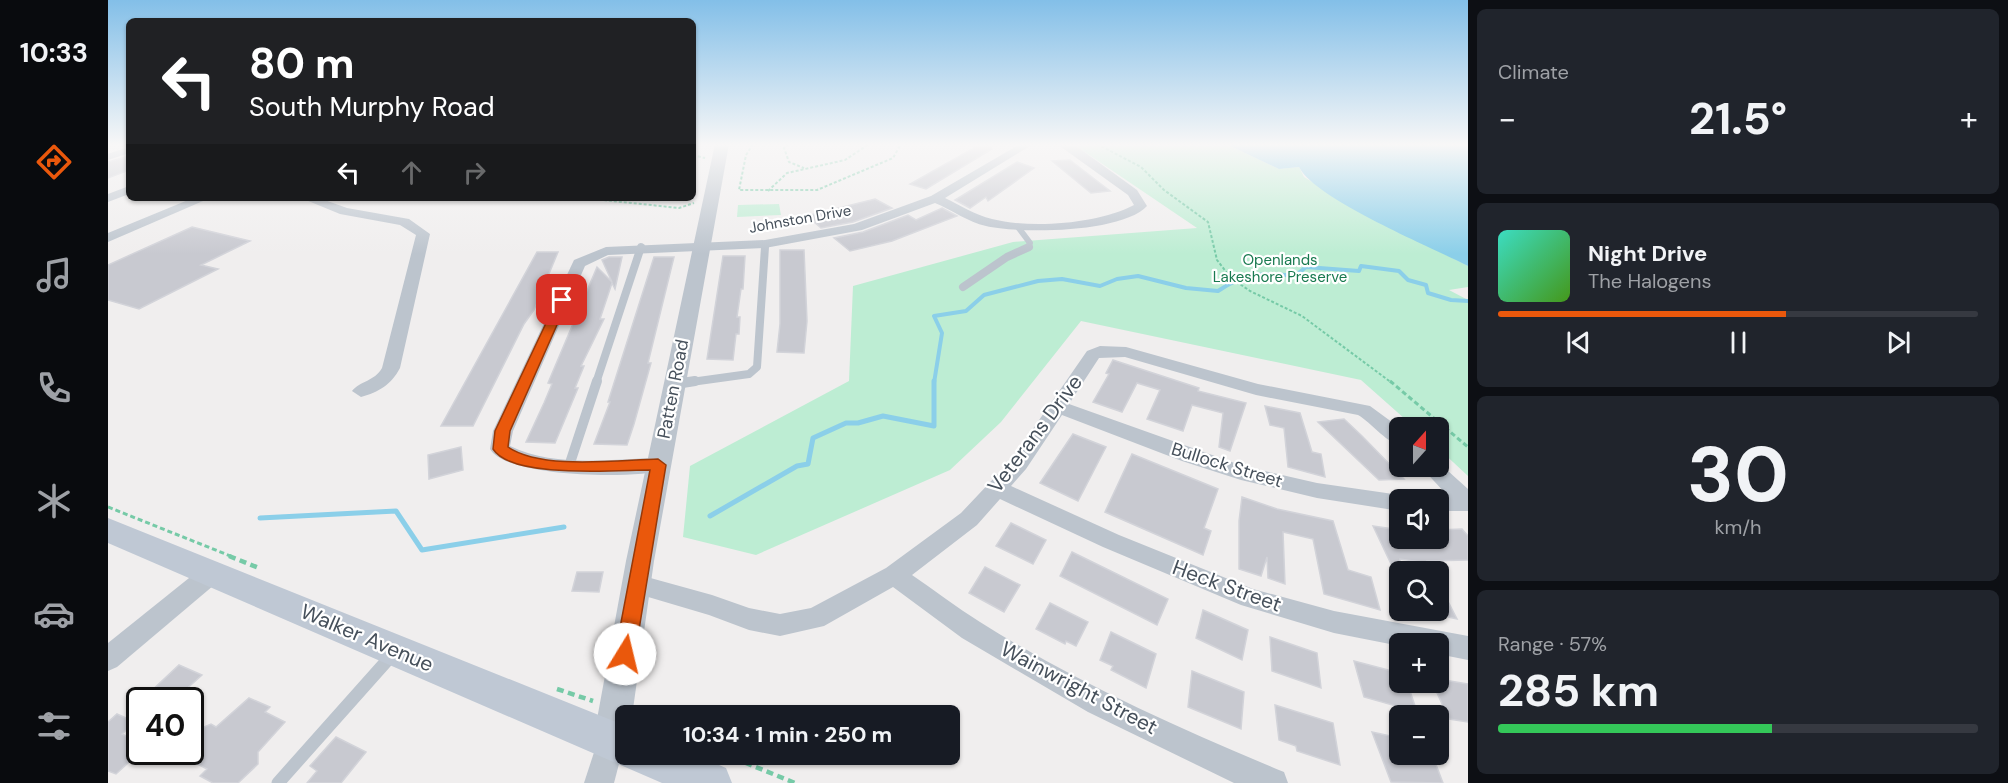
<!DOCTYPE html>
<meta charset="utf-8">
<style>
body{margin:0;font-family:"DM Sans",sans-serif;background:#20242c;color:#f1f3f6;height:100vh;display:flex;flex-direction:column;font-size:22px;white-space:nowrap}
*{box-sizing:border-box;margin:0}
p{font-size:20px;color:#9ea1a6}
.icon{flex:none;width:33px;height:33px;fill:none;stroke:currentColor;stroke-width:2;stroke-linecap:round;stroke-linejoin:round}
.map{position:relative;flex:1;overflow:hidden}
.panel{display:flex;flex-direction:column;gap:9px;padding:9px;background:#0d0f14;width:540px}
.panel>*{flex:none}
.banner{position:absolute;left:18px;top:18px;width:570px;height:183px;border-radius:9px;box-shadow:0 2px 4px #0004;background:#202124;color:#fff;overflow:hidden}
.needle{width:39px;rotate:21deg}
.fabs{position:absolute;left:1281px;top:417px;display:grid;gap:12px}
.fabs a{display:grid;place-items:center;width:60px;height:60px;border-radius:9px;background:#171b24;box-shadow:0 2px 4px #0004;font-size:30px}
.speed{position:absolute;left:18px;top:687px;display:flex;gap:12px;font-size:30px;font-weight:700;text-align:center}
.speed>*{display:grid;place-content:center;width:78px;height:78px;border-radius:50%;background:#171b24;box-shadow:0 2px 4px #0004;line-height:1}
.speed .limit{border:3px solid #111;border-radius:9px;background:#fff;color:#111}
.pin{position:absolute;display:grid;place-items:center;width:51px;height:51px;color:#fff;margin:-26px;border-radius:12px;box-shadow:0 3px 9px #0006}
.me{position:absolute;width:66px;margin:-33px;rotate:9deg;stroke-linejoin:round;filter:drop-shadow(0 0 4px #0008)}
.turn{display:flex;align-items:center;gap:21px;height:126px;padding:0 24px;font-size:27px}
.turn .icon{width:78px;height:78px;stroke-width:2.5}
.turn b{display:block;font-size:42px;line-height:51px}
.lanes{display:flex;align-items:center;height:57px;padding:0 24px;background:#0003;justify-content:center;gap:30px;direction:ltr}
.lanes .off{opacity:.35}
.big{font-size:45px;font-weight:700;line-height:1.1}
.panel .tile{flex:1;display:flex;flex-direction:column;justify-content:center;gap:9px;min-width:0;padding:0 21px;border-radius:9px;background:#20242c}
.panel .dial{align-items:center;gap:0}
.dial b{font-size:78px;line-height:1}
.song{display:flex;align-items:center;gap:18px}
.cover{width:72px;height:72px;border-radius:9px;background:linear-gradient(135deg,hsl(170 70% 55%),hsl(100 70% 35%))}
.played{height:6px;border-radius:3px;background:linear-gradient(90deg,#ea580c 60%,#363941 60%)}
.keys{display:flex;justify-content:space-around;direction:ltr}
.heat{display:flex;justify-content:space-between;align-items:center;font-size:33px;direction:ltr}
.charge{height:9px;border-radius:4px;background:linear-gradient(90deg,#34c759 57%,#363941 0)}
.trip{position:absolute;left:507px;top:705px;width:345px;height:60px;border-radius:9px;background:#171b24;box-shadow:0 2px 4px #0004;font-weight:700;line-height:60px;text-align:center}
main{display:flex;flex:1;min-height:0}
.tabs{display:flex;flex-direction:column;width:108px;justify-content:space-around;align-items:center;background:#090b0e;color:#9ea1a6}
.tabs .icon{width:42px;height:42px}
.tabs .on{color:#ea580c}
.tabs b{font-size:27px;color:#f1f3f6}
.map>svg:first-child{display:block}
</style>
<main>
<nav class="tabs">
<b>10:33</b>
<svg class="icon on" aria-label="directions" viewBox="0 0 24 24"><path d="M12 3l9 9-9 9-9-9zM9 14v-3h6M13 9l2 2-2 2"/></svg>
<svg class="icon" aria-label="music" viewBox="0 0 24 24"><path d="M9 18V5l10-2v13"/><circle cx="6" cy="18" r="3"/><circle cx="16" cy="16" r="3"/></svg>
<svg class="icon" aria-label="phone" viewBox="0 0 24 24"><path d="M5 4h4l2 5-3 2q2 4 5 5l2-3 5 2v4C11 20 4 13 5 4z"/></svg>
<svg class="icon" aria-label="climate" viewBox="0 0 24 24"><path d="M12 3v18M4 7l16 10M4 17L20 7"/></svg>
<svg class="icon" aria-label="car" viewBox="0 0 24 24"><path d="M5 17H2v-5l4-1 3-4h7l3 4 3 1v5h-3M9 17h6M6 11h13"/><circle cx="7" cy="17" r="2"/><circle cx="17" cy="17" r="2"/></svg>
<svg class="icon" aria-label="filters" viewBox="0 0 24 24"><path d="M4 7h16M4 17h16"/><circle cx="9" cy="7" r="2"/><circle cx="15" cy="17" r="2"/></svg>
</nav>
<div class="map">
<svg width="1360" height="783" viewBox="0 0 1360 783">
<rect width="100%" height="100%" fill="#f0eeee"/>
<g fill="#bdedd3">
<polygon points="965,144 1118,144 1171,169 1191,167 1196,177 1256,213 1360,266 1360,287 1341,290 1360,300 1360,476 1331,449 1330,428 1306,427 1253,380 973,321 893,422 842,470 648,555 575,537 582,466 741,381 745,286 905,242 1089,228"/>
<polygon points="671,204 673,215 629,217 630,205"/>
</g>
<path fill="#8bcfe9" d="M1118,144H1360V266C1323,247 1207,199 1191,167L1171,169Z"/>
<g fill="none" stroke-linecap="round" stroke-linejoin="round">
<path stroke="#8bcfe9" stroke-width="4" d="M826,383L834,333L826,316L858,311L876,295L930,281L954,279L992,286L1009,279L1030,276L1078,288L1110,291C1136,273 1157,272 1187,276L1198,267L1251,271L1253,266L1291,271L1300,280L1318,285L1320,293L1343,300L1360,301"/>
<g stroke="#8bcfe9" stroke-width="5">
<polyline points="602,516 689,466 700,464 705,438 738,423 750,423 775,416 826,426 826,381"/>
<polyline points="152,518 288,511 314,550 456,527"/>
</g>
</g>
<g fill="#c8c9d0" stroke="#d2d3d9" stroke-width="1.5">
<polygon points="873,144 881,144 884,149 818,189 802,184"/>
<polygon points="21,156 21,170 0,178 0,162"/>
<polygon points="962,160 989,181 1002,191 983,193 944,161"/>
<polygon points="909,162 926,168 880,201 878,197 862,208 847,200"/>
<polygon points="767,199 784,208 745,222 713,228 699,216"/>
<polygon points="834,208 849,216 784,241 742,251 726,238 755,232 800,215 808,220"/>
<polygon points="84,227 142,241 93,265 110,269 31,309 0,300 0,265"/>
<polygon points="672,250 696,250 699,321 696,353 669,352 672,324"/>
<polygon points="429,252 450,252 426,310 416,324 365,426 333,426"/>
<polygon points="615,256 637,256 635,289 633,289 629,317 632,317 631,334 628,334 625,360 599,359"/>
<polygon points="501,257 514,257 507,289 504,283 492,319 496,319 473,366 476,366 467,388 470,388 447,443 418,442 436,403 444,384 440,383 489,267 504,282 494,260"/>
<polygon points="546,257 566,257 540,363 543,363 526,424 519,445 486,444 502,402 500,402"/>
<polygon points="1005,360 1091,388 1090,391 1138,403 1122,451 1111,447 1115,413 1084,405 1075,431 1039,419 1052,390 1029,383 1014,412 985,402 1001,374 998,373"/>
<polygon points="1157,406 1192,413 1204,452 1213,454 1217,477 1180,467 1176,428 1162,425"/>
<polygon points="1236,419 1254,436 1296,479 1271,480 1210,422"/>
<polygon points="965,434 998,447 970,501 932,483"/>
<polygon points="353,447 355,470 321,479 320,455"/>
<polygon points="1024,454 1110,489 1096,528 1103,531 1095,555 997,512"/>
<polygon points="1134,497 1169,509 1225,521 1240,570 1263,577 1272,610 1216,594 1205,539 1175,532 1177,584 1160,578 1159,557 1153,576 1131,569 1131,521"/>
<polygon points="903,523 938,540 925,564 888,546"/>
<polygon points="1265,526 1292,530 1292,538 1330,538 1330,530 1354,529 1360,536 1360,560 1319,561 1320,563 1292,559 1292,583"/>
<polygon points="964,552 1060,599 1049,625 952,576"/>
<polygon points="877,567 912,585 896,612 861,593"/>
<polygon points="469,572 495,572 491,592 464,591"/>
<polygon points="1330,582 1349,619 1330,615"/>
<polygon points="942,603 980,622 968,646 958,641 957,644 928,629"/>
<polygon points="1095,610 1140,630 1134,660 1088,638"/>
<polygon points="1003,632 1048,654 1038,688 1003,670 1005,666 992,660"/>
<polygon points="1162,637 1209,653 1213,688 1164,671"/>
<polygon points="1246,661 1292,673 1292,682 1299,682 1309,712 1256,697"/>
<polygon points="71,665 94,675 66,700 48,700 38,696"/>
<polygon points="1084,671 1136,692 1133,729 1080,707"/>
<polygon points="1330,679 1360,684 1360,722 1341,719 1324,682 1330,682"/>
<polygon points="141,698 162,707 157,712 177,722 150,752 150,764 130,783 105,783 92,776 99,769 72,755 75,752 82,752 82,745 91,729 103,724 108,727"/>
<polygon points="1167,705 1225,723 1232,765 1189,751 1188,746 1171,740"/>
<polygon points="9,714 27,722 14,734 32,743 32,752 8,774 0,771 0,722"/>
<polygon points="1264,732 1292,738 1292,754 1324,754 1335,783 1283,782"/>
<polygon points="228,737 258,752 233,783 199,783 209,771 202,766"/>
</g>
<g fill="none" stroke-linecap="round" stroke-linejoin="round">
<g stroke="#76caa7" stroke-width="2" stroke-dasharray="3 2" stroke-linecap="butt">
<polyline points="645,144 638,155 631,190 709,190 785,158 793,144"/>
<polyline points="681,144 676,148 681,162 696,168"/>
<polyline points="989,144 1033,167 1056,190 1100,222 1109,260 1123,278 1142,291 1194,316 1284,383"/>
<polyline points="585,155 597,158"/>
<polyline points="660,191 679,173 737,160 761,144"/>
<polyline points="476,198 571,208 586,203"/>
</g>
<g stroke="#76caa7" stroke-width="3" stroke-dasharray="5 3" stroke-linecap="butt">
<polyline points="1282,381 1360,447"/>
<polyline points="0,507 125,557"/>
</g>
<g stroke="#76caa7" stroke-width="4.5" stroke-dasharray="7 4.5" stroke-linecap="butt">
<polyline points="121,556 151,568"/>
<polyline points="449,689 485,701"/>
<polyline points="616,754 687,783"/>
</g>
<g stroke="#bcc4cd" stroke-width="6">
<polyline points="0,157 21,150"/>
<polyline points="910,227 922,243 920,248"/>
<polyline points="657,248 657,244"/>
</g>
<g stroke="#bcc4cd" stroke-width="8">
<polyline points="855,287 899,257 921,247"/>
<polyline points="488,383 533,247"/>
<polyline points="576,383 641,374 649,367 657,247"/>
</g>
<g stroke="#bcc4cd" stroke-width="10">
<polyline points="568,384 587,381"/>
<polyline points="461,466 489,381"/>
</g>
<polyline stroke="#bcc4cd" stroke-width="13" points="170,783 284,655"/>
<g fill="#bcc4cd" fill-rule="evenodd">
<path d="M912,144H925L837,198C852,205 867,215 884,219C923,229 990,224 1026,205L1020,195L949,144L968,146L1029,190L1039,206C1014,233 912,234 878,226C860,222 844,210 827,203L754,230L657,248L500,255L477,266L405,431L402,446C447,468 502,459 550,458L557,460L560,465L557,470C527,479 399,478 382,449L385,431L466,260L498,247L657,240L746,224L823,196Z"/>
<polygon points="21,186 21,194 0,202 0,194"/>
<polygon points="85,198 102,198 0,242 0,233"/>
<path d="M193,198H211L239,208L301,219L322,234L292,368C283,385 271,392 253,397L244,391C252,381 267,381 274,368L308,235L292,225L232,214Z"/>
<path d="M992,346L1018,347L1150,384L1262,406L1292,428V445C1276,441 1264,423 1250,415L1148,395L1017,357L991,358L961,404L1135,466L1209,483L1292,495L1301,500H1292V511L1209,498L1133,480L1074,461L954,415L918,469L903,486L1011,535L1145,589L1226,611L1360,636V660L1330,654V644H1292V646L1226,633L1133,605L995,547L892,499L869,525L804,575C826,590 848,607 872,622C967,682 1072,729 1176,772L1180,783H1126L980,712L854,638L785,587L716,626L672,636L641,630L601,615L520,591L516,584L520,577L528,574L604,595L641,608L672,614L703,608L778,568L853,513L904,459L979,351Z"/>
<polygon points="1330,462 1360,489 1360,511 1330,511 1330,500 1321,500 1330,495 1339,495 1312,466 1330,466"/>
<polygon points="104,563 112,566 116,573 112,580 9,667 0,671 0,643 96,566"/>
<polygon points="503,727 513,731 517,741 506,783 476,783 493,731"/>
</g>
<polygon fill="#bcc4cd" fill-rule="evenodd" points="607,144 621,144 546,561 524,716 518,716 516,754 503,759 490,754 485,741 518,561"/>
<polygon fill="#bfc8d4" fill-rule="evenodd" points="0,518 518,726 518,754 586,754 618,768 624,783 554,783 0,543"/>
</g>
<linearGradient id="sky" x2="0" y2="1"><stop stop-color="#83bfe8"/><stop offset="0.57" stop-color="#f8f7f7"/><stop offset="1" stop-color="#f8f7f7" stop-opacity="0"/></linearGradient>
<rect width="1360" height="254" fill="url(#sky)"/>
<path fill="#ea580c" stroke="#983908" stroke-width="1.5" d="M454,297L460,300L402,431L400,447C434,470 509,460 550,459L558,465L527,654L524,660L517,663L510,660L507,654L542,470C508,470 404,479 385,449L387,431L449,300Z"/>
<g text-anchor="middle" stroke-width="4.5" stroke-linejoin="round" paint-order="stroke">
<g font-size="15" fill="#46505b" stroke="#fff">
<text transform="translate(692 219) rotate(-10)" y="5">Johnston Drive</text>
</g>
<g font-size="15" fill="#197a50" stroke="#fff">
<text x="1172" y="265">Openlands<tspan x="1172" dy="17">Lakeshore Preserve</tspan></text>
</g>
<g font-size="18" fill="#46505b" stroke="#fff">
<text transform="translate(565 389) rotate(-79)" y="6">Patten Road</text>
<text transform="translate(1119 465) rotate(17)" y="6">Bullock Street</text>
</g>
<g font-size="21" fill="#46505b" stroke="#fff">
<text transform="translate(927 434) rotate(-53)" y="7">Veterans Drive</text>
<text transform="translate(1119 586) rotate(20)" y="7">Heck Street</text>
<text transform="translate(259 638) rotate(23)" y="7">Walker Avenue</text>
<text transform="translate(971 688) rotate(28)" y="7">Wainwright Street</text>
</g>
</g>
</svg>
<div class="fabs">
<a><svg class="needle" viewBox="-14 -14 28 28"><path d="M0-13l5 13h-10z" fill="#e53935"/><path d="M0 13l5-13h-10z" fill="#9ea1a6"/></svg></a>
<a><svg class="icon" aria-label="sound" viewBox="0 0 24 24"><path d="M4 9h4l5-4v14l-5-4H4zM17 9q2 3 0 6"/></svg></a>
<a><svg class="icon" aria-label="search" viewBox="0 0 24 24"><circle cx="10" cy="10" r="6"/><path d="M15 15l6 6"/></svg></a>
<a>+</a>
<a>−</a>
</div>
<div class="speed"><div class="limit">40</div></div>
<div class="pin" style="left:454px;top:300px;background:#d93025"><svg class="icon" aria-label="arrive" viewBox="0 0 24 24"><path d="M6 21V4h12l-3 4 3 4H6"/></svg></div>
<svg class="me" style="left:517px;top:654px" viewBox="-20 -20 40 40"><circle r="19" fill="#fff"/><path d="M0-13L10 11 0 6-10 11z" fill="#ea580c"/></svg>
<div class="trip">10:34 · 1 min · 250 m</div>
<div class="banner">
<div class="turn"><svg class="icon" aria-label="left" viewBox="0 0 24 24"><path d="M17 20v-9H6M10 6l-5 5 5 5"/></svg><div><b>80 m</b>South Murphy Road</div></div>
<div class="lanes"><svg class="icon" aria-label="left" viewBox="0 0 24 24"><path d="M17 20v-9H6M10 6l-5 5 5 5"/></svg><svg class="icon off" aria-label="ahead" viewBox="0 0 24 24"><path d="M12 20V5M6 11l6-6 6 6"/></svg><svg class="icon off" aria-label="right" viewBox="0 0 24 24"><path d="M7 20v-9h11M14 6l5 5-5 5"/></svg></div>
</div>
</div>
<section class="panel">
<div class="tile"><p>Climate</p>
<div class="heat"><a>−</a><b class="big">21.5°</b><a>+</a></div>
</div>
<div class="tile">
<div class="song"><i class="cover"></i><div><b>Night Drive</b><p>The Halogens</p></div></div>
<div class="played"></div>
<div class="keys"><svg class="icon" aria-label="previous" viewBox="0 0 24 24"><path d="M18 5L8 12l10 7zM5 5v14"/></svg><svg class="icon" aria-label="pause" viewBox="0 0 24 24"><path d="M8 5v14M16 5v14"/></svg><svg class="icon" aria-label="next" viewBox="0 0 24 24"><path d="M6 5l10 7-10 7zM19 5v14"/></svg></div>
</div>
<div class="tile dial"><b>30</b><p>km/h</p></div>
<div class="tile"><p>Range · 57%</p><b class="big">285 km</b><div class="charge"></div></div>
</section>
</main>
